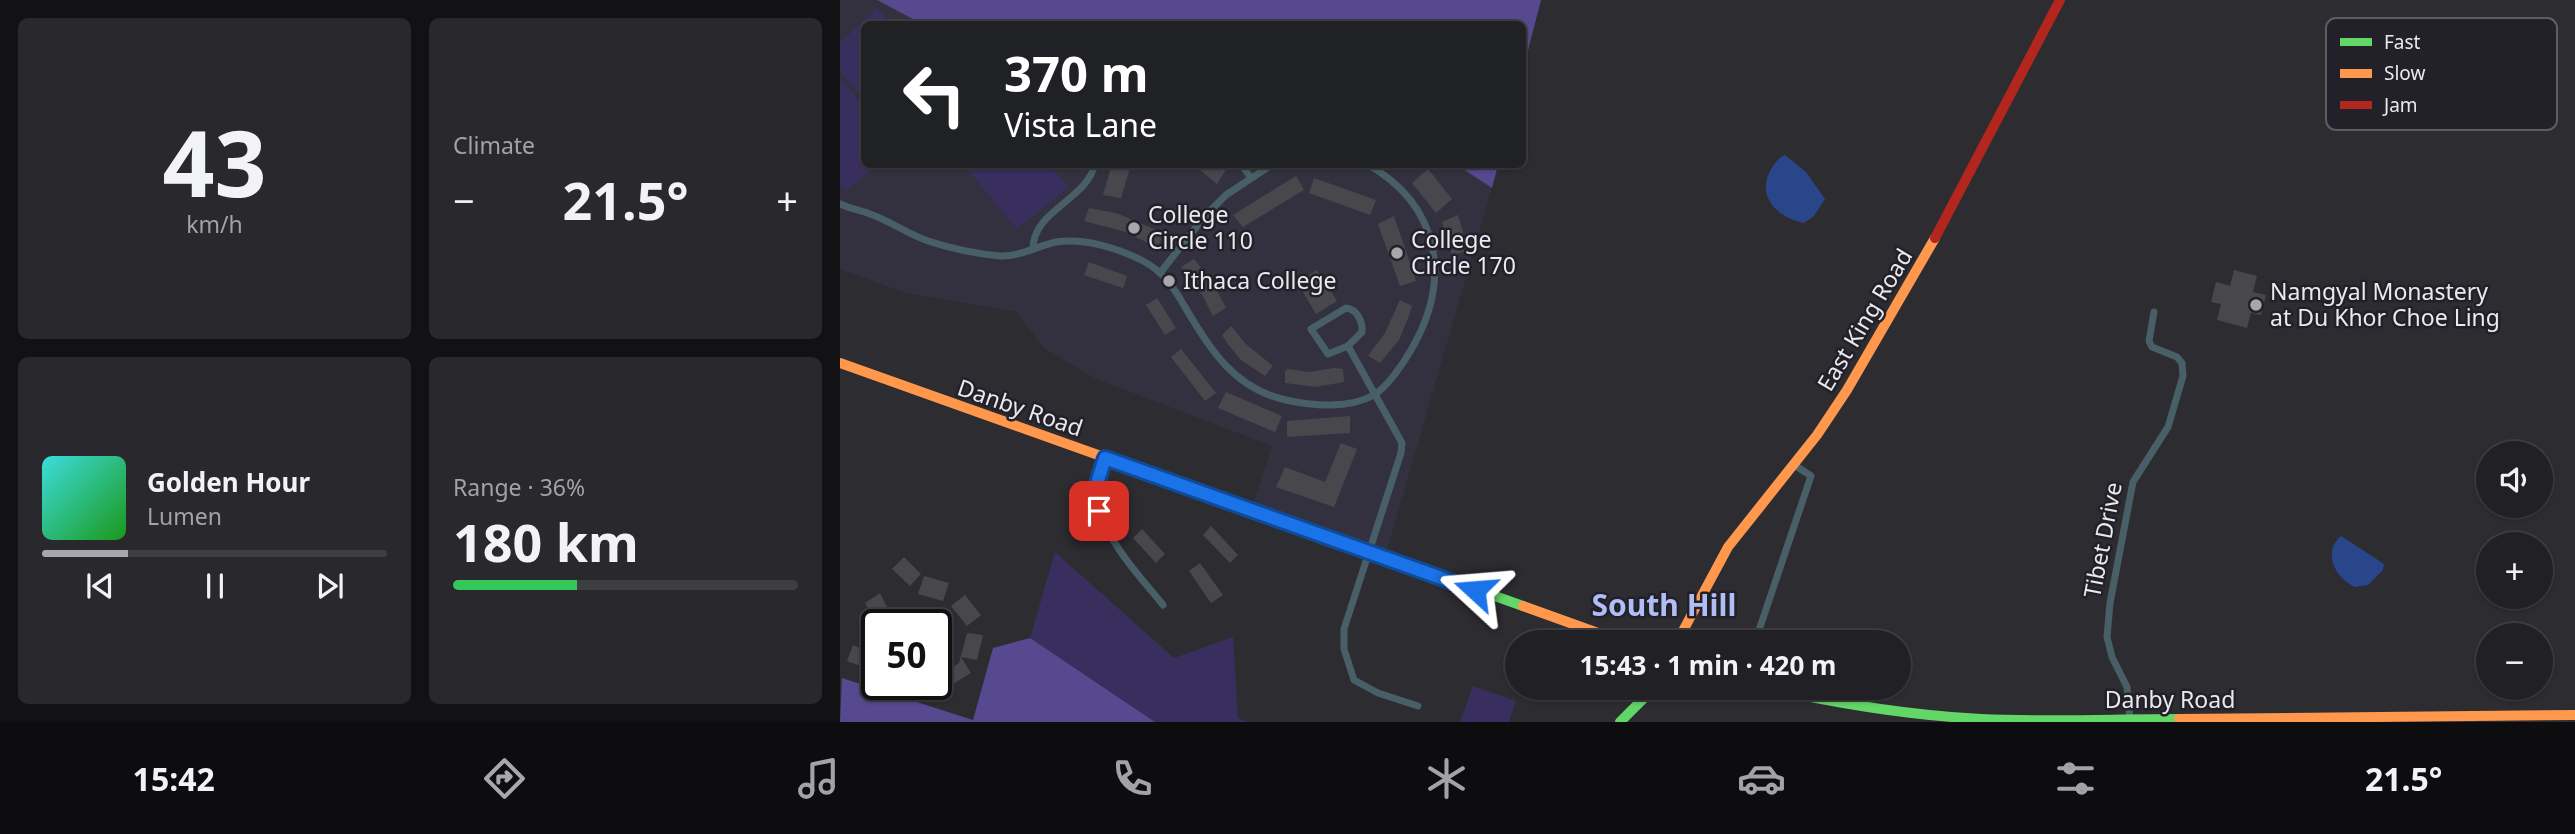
<!DOCTYPE html>
<meta charset="utf-8">
<style>
body{margin:0;font-family:"Noto Sans",sans-serif;background:#29292d;color:#f1f3f6;height:100vh;display:flex;flex-direction:column;font-size:26px;white-space:nowrap}
*{box-sizing:border-box;margin:0}
p{font-size:23px;color:#a2a3a7}
.icon{flex:none;width:38px;height:38px;fill:none;stroke:currentColor;stroke-width:2;stroke-linecap:round;stroke-linejoin:round}
.map{position:relative;flex:1;overflow:hidden}
.side{display:flex;flex-direction:column;gap:18px;padding:18px;background:#121214;width:840px}
.side>*{flex:none}
.hud{position:absolute;left:21px;top:21px;width:665px;height:147px;border-radius:10px;box-shadow:0 2px 5px #0004,0 0 0 2px #3e3e42;background:#202124;color:#fff;overflow:hidden}
.controls{position:absolute;left:1636px;top:441px;display:grid;gap:14px}
.controls a{display:grid;place-items:center;width:77px;height:77px;border-radius:50%;background:#212125;box-shadow:0 2px 5px #0004,0 0 0 2px #3e3e42;font-size:35px}
.speed{position:absolute;left:21px;top:609px;display:flex;gap:14px;font-size:35px;font-weight:700;text-align:center}
.speed>*{display:grid;place-content:center;width:91px;height:91px;border-radius:50%;background:#212125;box-shadow:0 2px 5px #0004,0 0 0 2px #3e3e42;line-height:1}
.speed .limit{border:4px solid #111;border-radius:10px;background:#fff;color:#111}
.pin{position:absolute;display:grid;place-items:center;width:60px;height:60px;color:#fff;margin:-30px;border-radius:14px;box-shadow:0 4px 10px #0006}
.me{position:absolute;width:77px;margin:-38px;rotate:289deg;stroke-linejoin:round;filter:drop-shadow(0 0 5px #0008)}
.turn{display:flex;align-items:center;gap:24px;height:147px;padding:0 28px;font-size:32px}
.turn .icon{width:91px;height:91px;stroke-width:2.5}
.turn b{display:block;font-size:49px;line-height:60px}
.big{font-size:52px;font-weight:700;line-height:1.1}
.side .widget{flex:1;display:flex;flex-direction:column;justify-content:center;gap:10px;min-width:0;padding:0 24px;border-radius:10px;background:#29292d}
.side .dial{align-items:center;gap:0}
.dial b{font-size:91px;line-height:1}
.song{display:flex;align-items:center;gap:21px}
.cover{width:84px;height:84px;border-radius:10px;background:linear-gradient(135deg,hsl(180 70% 55%),hsl(120 70% 35%))}
.played{height:7px;border-radius:4px;background:linear-gradient(90deg,#a8a7ac 25%,#3e3e42 25%)}
.keys{display:flex;justify-content:space-around;direction:ltr}
.heat{display:flex;justify-content:space-between;align-items:center;font-size:38px;direction:ltr}
.charge{height:10px;border-radius:5px;background:linear-gradient(90deg,#34c759 36%,#3e3e42 0)}
.side .tiles{flex:1;display:grid;gap:18px;grid-template-columns:repeat(2,1fr)}
.trip{position:absolute;left:665px;top:630px;width:406px;height:70px;border-radius:35px;background:#212125;box-shadow:0 2px 5px #0004,0 0 0 2px #3e3e42;font-weight:700;line-height:70px;text-align:center}
.menu{display:flex;height:112px;justify-content:space-around;align-items:center;background:#0d0d0f;color:#a2a3a7}
.menu .icon{width:49px;height:49px}
.menu .selected{color:#a8a7ac}
.menu b{font-size:32px;color:#f1f3f6}
main{display:flex;flex:1;min-height:0}
.map>svg:first-child{display:block}
</style>
<main>
<section class="side">
<div class="tiles">
<div class="widget dial"><b>43</b><p>km/h</p></div>
<div class="widget"><p>Climate</p>
<div class="heat"><a>−</a><b class="big">21.5°</b><a>+</a></div>
</div>
<div class="widget">
<div class="song"><i class="cover"></i><div><b>Golden Hour</b><p>Lumen</p></div></div>
<div class="played"></div>
<div class="keys"><svg class="icon" aria-label="previous" viewBox="0 0 24 24"><path d="M18 5L8 12l10 7zM5 5v14"/></svg><svg class="icon" aria-label="pause" viewBox="0 0 24 24"><path d="M8 5v14M16 5v14"/></svg><svg class="icon" aria-label="next" viewBox="0 0 24 24"><path d="M6 5l10 7-10 7zM19 5v14"/></svg></div>
</div>
<div class="widget"><p>Range · 36%</p><b class="big">180 km</b><div class="charge"></div></div>
</div>
</section>
<div class="map">
<svg width="1735" height="722" viewBox="0 0 1735 722">
<rect width="100%" height="100%" fill="#2c2c31"/>
<polygon fill="#33313f" points="0,0 37,0 82,24 24,24 24,164 617,164 652,188 545,557 411,510 432,446 256,379 204,348 176,312 66,293 0,269"/>
<g fill="#382f5e">
<polygon points="37,8 51,24 24,24 24,100 0,71 0,43"/>
<polygon points="0,78 24,106 24,164 36,165 6,191 0,184"/>
<polygon points="124,165 209,165 229,187 177,229"/>
<polygon points="215,552 334,658 393,637 398,718 409,722 315,722 190,638"/>
<polygon points="633,686 676,701 669,722 620,722"/>
</g>
<g fill="#564990">
<polygon points="37,0 701,0 683,70 682,24 82,24"/>
<polygon points="617,165 658,165 652,188"/>
<polygon points="190,638 315,722 0,722 2,678 133,720 153,648"/>
</g>
<g fill="#2a468a">
<path d="M945,155L966,172L985,199L974,216L964,223C939,218 916,198 930,171C934,164 938,158 945,155Z"/>
<path d="M1501,536L1544,564L1543,570L1528,585L1515,587C1495,578 1482,552 1501,536Z"/>
</g>
<g fill="#48484c">
<polygon points="272,164 291,164 281,198 263,195"/>
<polygon points="353,164 383,164 387,168 377,184"/>
<polygon points="588,169 612,199 596,213 572,183"/>
<polygon points="456,176 464,190 403,227 393,215"/>
<polygon points="474,178 536,200 530,215 469,193"/>
<polygon points="249,208 276,213 321,232 323,234 318,248 286,232 244,221"/>
<polygon points="618,215 628,250 612,256 602,222"/>
<polygon points="554,216 576,281 560,286 538,224"/>
<polygon points="354,259 374,285 386,308 373,316 360,291 341,267"/>
<polygon points="249,262 287,276 283,288 244,275"/>
<polygon points="477,270 497,301 476,314 457,282"/>
<polygon points="1394,270 1417,276 1413,292 1426,295 1421,315 1411,313 1407,328 1377,320 1381,304 1371,302 1376,282 1390,286"/>
<polygon points="317,298 336,328 325,335 306,305"/>
<polygon points="560,300 572,306 568,318 559,340 540,363 528,356 530,353 545,333"/>
<polygon points="391,326 406,344 433,366 425,376 401,360 387,343 382,335"/>
<polygon points="341,349 376,393 365,401 331,357"/>
<polygon points="494,368 503,369 504,382 475,387 445,383 445,371 448,369 469,372"/>
<polygon points="386,392 442,416 435,432 378,408"/>
<polygon points="510,416 510,433 447,437 447,421"/>
<polygon points="501,443 517,449 494,507 436,487 445,467 485,482"/>
<polygon points="371,526 398,555 390,563 363,535"/>
<polygon points="302,529 325,554 316,563 293,538"/>
<polygon points="64,557 81,574 70,586 52,569"/>
<polygon points="360,563 383,595 371,603 349,571"/>
<polygon points="84,576 109,583 103,601 78,594"/>
<polygon points="40,593 49,611 35,621 25,603"/>
<polygon points="125,595 141,615 127,626 111,606"/>
<polygon points="127,633 143,635 137,660 121,657 131,673 108,687 98,672 104,673 119,663"/>
<polygon points="13,645 37,656 37,672 7,661"/>
</g>
<g fill="none" stroke-linecap="round" stroke-linejoin="round">
<g stroke="#485f68" stroke-width="7">
<polyline points="401,164 411,178"/>
<path d="M0,204C10,209 20,210 30,214C50,221 68,234 88,241C110,248 137,254 160,256C180,257 197,246 216,242C245,238 278,248 303,261C324,272 334,288 345,307C370,350 395,389 446,400C473,406 509,409 534,395C548,386 563,364 571,350C612,280 601,206 527,164"/>
<path d="M193,249C193,210 246,201 255,164"/>
<polyline points="320,273 364,217 386,195 433,164"/>
<path d="M506,308C517,309 523,322 522,332L508,346L488,354L471,329Z"/>
<polyline points="508,346 562,443 561,453 504,629 504,649 514,680 538,693 578,706"/>
<path d="M265,458C238,514 290,564 323,605"/>
<polyline points="915,642 971,476 953,464"/>
<polyline points="1290,720 1287,687 1272,657 1267,637 1270,603 1293,482 1328,427 1343,376 1342,363 1337,357 1312,347 1309,341 1314,312"/>
</g>
<g stroke="#63d668" stroke-width="10">
<polyline points="362,492 683,606"/>
<path d="M929,688C999,704 1069,715 1141,719C1206,722 1273,719 1339,719"/>
<polyline points="780,722 814,688"/>
</g>
<g stroke="#ff974d" stroke-width="10">
<polyline points="0,363 362,492"/>
<polyline points="683,606 783,642"/>
<polyline points="837,642 888,547 977,435 1007,390 1095,238"/>
<polyline points="1339,719 1735,715"/>
</g>
<polyline stroke="#b3261e" stroke-width="10" points="1095,238 1220,0"/>
</g>
<g fill="none" stroke-linecap="round" stroke-linejoin="round">
<defs>
<polyline id="route" points="259,511 258,480 265,458 635,590"/>
</defs>
<use href="#route" stroke="#114b97" stroke-width="18"/>
<use href="#route" stroke="#1a73e8" stroke-width="12"/>
</g>
<g fill="#a8a7ac" stroke="#222129" stroke-width="2.5">
<circle cx="294" cy="228" r="7"/>
<circle cx="557" cy="253" r="7"/>
<circle cx="329" cy="281" r="7"/>
<circle cx="1416" cy="305" r="7"/>
</g>
<g text-anchor="middle" stroke-width="5" stroke-linejoin="round" paint-order="stroke">
<g font-size="23" fill="#eae9ef" stroke="#222129" text-anchor="start">
<text x="308" y="223">College<tspan x="308" dy="26">Circle 110</tspan></text>
<text x="571" y="248">College<tspan x="571" dy="26">Circle 170</tspan></text>
<text x="343" y="289">Ithaca College</text>
<text x="1430" y="300">Namgyal Monastery<tspan x="1430" dy="26">at Du Khor Choe Ling</tspan></text>
</g>
<g font-size="23" fill="#eae9ef" stroke="#222129">
<text transform="translate(1025 320) rotate(-59)" y="8">East King Road</text>
<text transform="translate(180 408) rotate(19)" y="8">Danby Road</text>
<text transform="translate(1263 540) rotate(-79)" y="8">Tibet Drive</text>
<text x="1330" y="708">Danby Road</text>
</g>
<g font-size="30" font-weight="bold" fill="#b0bef5" stroke="#222129">
<text x="824" y="616">South Hill</text>
</g>
</g>
<rect x="1486" y="18" width="231" height="112" rx="10" fill="#222129" stroke="#5e5d64" stroke-width="2"/>
<rect x="1500" y="38" width="32" height="8" fill="#63d668"/>
<rect x="1500" y="69" width="32" height="9" fill="#ff974d"/>
<rect x="1500" y="101" width="32" height="8" fill="#b3261e"/>
<g font-size="19" fill="#eae9ef">
<text x="1544" y="49">Fast</text>
<text x="1544" y="80">Slow</text>
<text x="1544" y="112">Jam</text>
</g>
</svg>
<div class="controls">
<a><svg class="icon" aria-label="sound" viewBox="0 0 24 24"><path d="M4 9h4l5-4v14l-5-4H4zM17 9q2 3 0 6"/></svg></a>
<a>+</a>
<a>−</a>
</div>
<div class="speed"><div class="limit">50</div></div>
<div class="pin" style="left:259px;top:511px;background:#d93025"><svg class="icon" aria-label="arrive" viewBox="0 0 24 24"><path d="M6 21V4h12l-3 4 3 4H6"/></svg></div>
<svg class="me" style="left:635px;top:590px" viewBox="-20 -20 40 40"><path d="M0-17L14 15 0 8-14 15z" fill="#1a73e8" stroke="#fff" stroke-width="4"/></svg>
<div class="trip">15:43 · 1 min · 420 m</div>
<div class="hud">
<div class="turn"><svg class="icon" aria-label="left" viewBox="0 0 24 24"><path d="M17 20v-9H6M10 6l-5 5 5 5"/></svg><div><b>370 m</b>Vista Lane</div></div>
</div>
</div>
</main>
<nav class="menu">
<b>15:42</b>
<svg class="icon selected" aria-label="directions" viewBox="0 0 24 24"><path d="M12 3l9 9-9 9-9-9zM9 14v-3h6M13 9l2 2-2 2"/></svg>
<svg class="icon" aria-label="music" viewBox="0 0 24 24"><path d="M9 18V5l10-2v13"/><circle cx="6" cy="18" r="3"/><circle cx="16" cy="16" r="3"/></svg>
<svg class="icon" aria-label="phone" viewBox="0 0 24 24"><path d="M5 4h4l2 5-3 2q2 4 5 5l2-3 5 2v4C11 20 4 13 5 4z"/></svg>
<svg class="icon" aria-label="climate" viewBox="0 0 24 24"><path d="M12 3v18M4 7l16 10M4 17L20 7"/></svg>
<svg class="icon" aria-label="car" viewBox="0 0 24 24"><path d="M5 17H2v-5l4-1 3-4h7l3 4 3 1v5h-3M9 17h6M6 11h13"/><circle cx="7" cy="17" r="2"/><circle cx="17" cy="17" r="2"/></svg>
<svg class="icon" aria-label="filters" viewBox="0 0 24 24"><path d="M4 7h16M4 17h16"/><circle cx="9" cy="7" r="2"/><circle cx="15" cy="17" r="2"/></svg>
<b>21.5°</b>
</nav>
